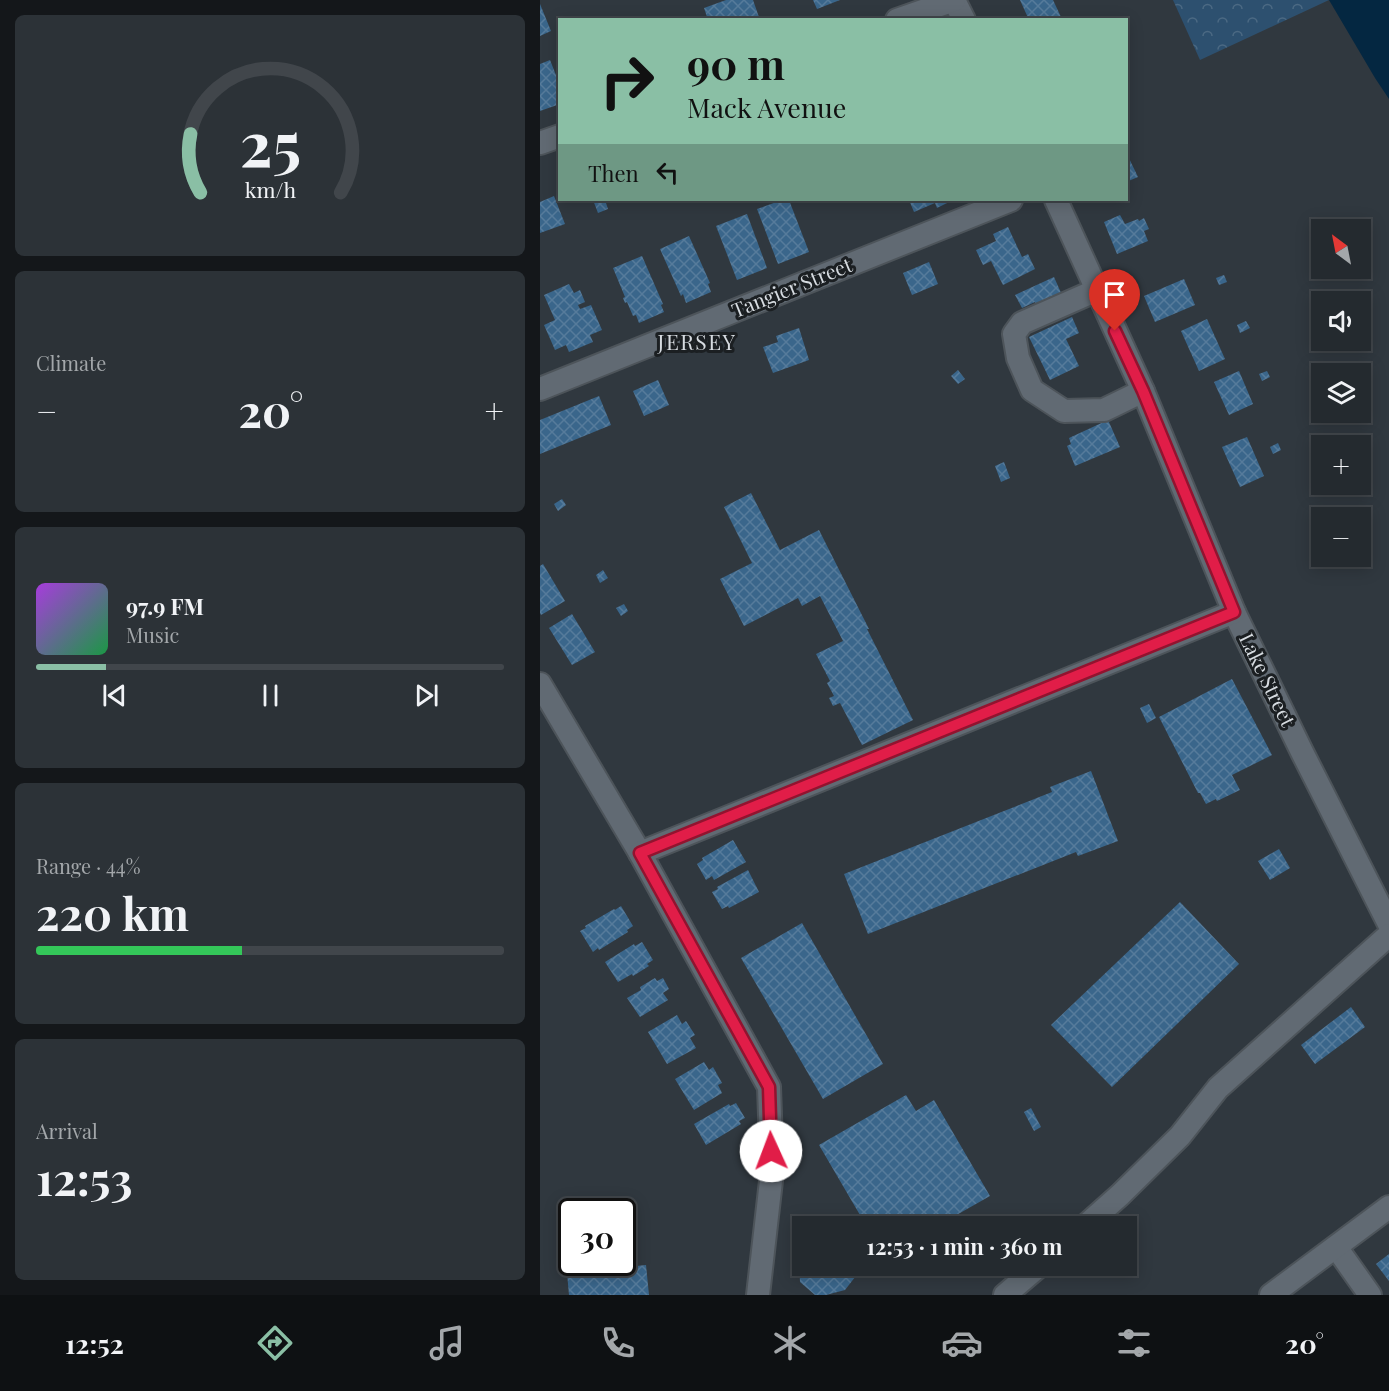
<!DOCTYPE html>
<meta charset="utf-8">
<style>
body{margin:0;font-family:"Playfair Display",serif;background:#2c3237;color:#f1f3f6;height:100vh;display:flex;flex-direction:column;font-size:22px;white-space:nowrap}
*{box-sizing:border-box;margin:0}
p{font-size:20px;color:#a3a7aa}
.icon{flex:none;width:33px;height:33px;fill:none;stroke:currentColor;stroke-width:2;stroke-linecap:round;stroke-linejoin:round}
.map{position:relative;flex:1;overflow:hidden}
.sheet{display:flex;flex-direction:column;gap:15px;padding:15px;background:#14171a;width:540px}
.sheet>*{flex:none}
.top-card{position:absolute;left:18px;top:18px;width:570px;height:183px;border-radius:0px;box-shadow:0 3px 15px #0003,0 0 0 2px #41464b;background:#8abfa5;color:#111;overflow:hidden}
.needle{width:39px;rotate:328deg}
.fabs{position:absolute;left:771px;top:219px;display:grid;gap:12px}
.fabs a{display:grid;place-items:center;width:60px;height:60px;border-radius:0px;background:#242a2f;box-shadow:0 3px 15px #0003,0 0 0 2px #41464b;font-size:30px}
.speed{position:absolute;left:18px;top:1198px;display:flex;gap:12px;font-size:30px;font-weight:700;text-align:center}
.speed>*{display:grid;place-content:center;width:78px;height:78px;border-radius:50%;background:#242a2f;box-shadow:0 3px 15px #0003,0 0 0 2px #41464b;line-height:1}
.speed .limit{border:3px solid #111;border-radius:9px;background:#fff;color:#111}
.pin{position:absolute;display:grid;place-items:center;width:51px;height:51px;color:#fff;margin:-62px -26px;border-radius:50% 50% 50% 0;rotate:-45deg;box-shadow:0 0 6px #0007}
.pin .icon{rotate:45deg}
.me{position:absolute;width:66px;margin:-33px;rotate:358deg;stroke-linejoin:round;filter:drop-shadow(0 0 4px #0008)}
.turn{display:flex;align-items:center;gap:21px;height:126px;padding:0 30px;font-size:27px}
.turn .icon{width:78px;height:78px;stroke-width:2.5}
.turn b{display:block;font-size:42px;line-height:51px}
.then{display:flex;align-items:center;height:57px;padding:0 30px;background:#0003;gap:12px;font-size:22px}
.big{font-size:45px;font-weight:700;line-height:1.1}
.sheet .widget{flex:1;display:flex;flex-direction:column;justify-content:center;gap:9px;min-width:0;padding:0 21px;border-radius:9px;background:#2c3237}
.sheet .dial{align-items:center;gap:0}
.dial svg{height:156px;overflow:visible;fill:none;stroke:#41464b;stroke-width:7;stroke-linecap:round;text-anchor:middle}
.dial text{fill:#f1f3f6;stroke:none}
.song{display:flex;align-items:center;gap:18px}
.cover{width:72px;height:72px;border-radius:9px;background:linear-gradient(135deg,hsl(280 70% 55%),hsl(140 70% 35%))}
.played{height:6px;border-radius:3px;background:linear-gradient(90deg,#8abfa5 15%,#41464b 15%)}
.keys{display:flex;justify-content:space-around;direction:ltr}
.heat{display:flex;justify-content:space-between;align-items:center;font-size:33px;direction:ltr}
.charge{height:9px;border-radius:4px;background:linear-gradient(90deg,#34c759 44%,#41464b 0)}
.trip{position:absolute;left:252px;top:1216px;width:345px;height:60px;border-radius:0px;background:#242a2f;box-shadow:0 3px 15px #0003,0 0 0 2px #41464b;font-weight:700;line-height:60px;text-align:center}
.dock{display:flex;height:96px;justify-content:space-around;align-items:center;background:#0e1113;color:#a3a7aa}
.dock .icon{width:42px;height:42px}
.dock .selected{color:#8abfa5}
.dock b{font-size:27px;color:#f1f3f6}
main{display:flex;flex:1;min-height:0}
.map>svg:first-child{display:block}
</style>
<main>
<section class="sheet">
<div class="widget dial"><svg viewBox="0 0 100 80">
<path d="M14 69A42 42 0 1 1 86 69"/>
<path d="M14 69A42 42 0 0 1 9 39" stroke="#8abfa5"/>
<text x="50" y="56" font-size="32" font-weight="700">25</text>
<text x="50" y="72" font-size="11">km/h</text>
</svg></div>
<div class="widget"><p>Climate</p>
<div class="heat"><a>−</a><b class="big">20°</b><a>+</a></div>
</div>
<div class="widget">
<div class="song"><i class="cover"></i><div><b>97.9 FM</b><p>Music</p></div></div>
<div class="played"></div>
<div class="keys"><svg class="icon" aria-label="previous" viewBox="0 0 24 24"><path d="M18 5L8 12l10 7zM5 5v14"/></svg><svg class="icon" aria-label="pause" viewBox="0 0 24 24"><path d="M8 5v14M16 5v14"/></svg><svg class="icon" aria-label="next" viewBox="0 0 24 24"><path d="M6 5l10 7-10 7zM19 5v14"/></svg></div>
</div>
<div class="widget"><p>Range · 44%</p><b class="big">220 km</b><div class="charge"></div></div>
<div class="widget"><p>Arrival</p><b class="big">12:53</b></div>
</section>
<div class="map">
<svg width="849" height="1295" viewBox="0 0 849 1295">
<defs>
<pattern id="park-crowns" width="20" height="18" patternUnits="userSpaceOnUse" patternTransform="scale(1.5)"><rect width="20" height="18" fill="#2d506f"/><path d="M2 6a3 3 0 1 1 6 0M12 15a3 3 0 1 1 6 0" fill="none" stroke="#4b6983"/></pattern>
<pattern id="building-cross-hatch" width="8" height="8" patternUnits="userSpaceOnUse" patternTransform="scale(1.5)"><rect width="8" height="8" fill="#3a668b"/><path d="M0 0l8 8M0 8l8-8" fill="none" stroke="#567b9b"/></pattern>
</defs>
<rect width="100%" height="100%" fill="#30383f"/>
<polygon fill="url(#park-crowns)" points="633,0 789,0 660,60"/>
<polygon fill="#042741" points="789,0 849,0 849,99 835,78"/>
<g fill="url(#building-cross-hatch)">
<polygon points="186,0 213,0 220,20 168,20 164,8"/>
<polygon points="273,0 300,0 277,9"/>
<polygon points="480,0 513,0 521,17 516,20 489,20"/>
<polygon points="0,4 11,31 0,36"/>
<polygon points="10,60 20,85 20,104 0,111 0,64"/>
<polygon points="586,152 598,177 586,182"/>
<polygon points="14,196 25,224 0,233 0,202"/>
<polygon points="53,200 74,200 66,203 68,209 58,213"/>
<polygon points="242,200 249,200 269,252 238,264 217,209"/>
<polygon points="369,200 407,200 409,202 397,208 395,203 374,212"/>
<polygon points="207,214 227,268 197,280 176,226"/>
<polygon points="580,215 585,224 598,219 599,221 604,218 609,229 604,231 608,241 577,254 564,222"/>
<polygon points="468,227 482,257 488,254 495,269 463,285 451,261 443,265 436,250 456,241 453,234"/>
<polygon points="149,236 170,283 168,284 171,292 146,303 143,294 141,296 120,249"/>
<polygon points="102,256 123,304 121,305 124,312 99,323 96,315 93,316 87,302 85,303 83,298 85,297 73,268"/>
<polygon points="389,262 398,284 372,295 363,273"/>
<polygon points="684,275 687,282 679,285 676,278"/>
<polygon points="514,277 522,295 497,307 495,302 482,308 475,295"/>
<polygon points="644,279 655,305 615,322 604,296"/>
<polygon points="29,284 34,293 40,290 45,302 38,305 40,309 51,305 62,330 50,335 53,342 29,352 26,345 15,350 4,325 15,320 4,295"/>
<polygon points="532,317 539,333 526,339 539,366 510,380 489,337"/>
<polygon points="667,319 685,359 659,371 641,331"/>
<polygon points="706,321 710,328 700,333 697,325"/>
<polygon points="259,328 269,360 233,373 223,347 238,342 236,336"/>
<polygon points="418,370 425,379 418,384 411,376"/>
<polygon points="699,371 713,404 689,415 674,382"/>
<polygon points="727,371 730,377 722,381 719,374"/>
<polygon points="118,380 129,405 104,416 93,391"/>
<polygon points="59,396 71,425 0,454 0,420"/>
<polygon points="568,420 580,447 535,466 527,446 531,444 529,438"/>
<polygon points="707,437 724,476 700,487 682,447"/>
<polygon points="738,443 741,450 733,454 730,447"/>
<polygon points="464,462 470,478 461,482 455,466"/>
<polygon points="211,493 240,550 279,530 329,629 327,629 373,720 322,745 300,703 293,706 289,698 294,696 287,683 290,681 276,654 303,641 280,596 262,606 258,598 204,626 180,579 212,563 184,507"/>
<polygon points="22,499 26,505 18,511 14,504"/>
<polygon points="3,564 25,601 1,615 0,613 0,566"/>
<polygon points="63,570 68,578 60,583 56,575"/>
<polygon points="84,604 88,611 81,616 76,608"/>
<polygon points="32,614 55,652 32,665 9,628"/>
<polygon points="692,679 732,755 692,775 700,790 677,801 676,799 666,804 660,793 658,793 619,717"/>
<polygon points="609,704 616,718 607,723 600,708"/>
<polygon points="551,771 578,841 538,856 536,852 328,934 304,874 512,792 510,787"/>
<polygon points="193,840 206,862 174,880 172,876 166,880 157,864 163,860 162,858"/>
<polygon points="739,849 750,868 730,880 718,861"/>
<polygon points="208,870 219,892 189,908 188,906 182,909 172,892 178,889 177,887"/>
<polygon points="640,902 699,964 572,1087 511,1025"/>
<polygon points="81,906 93,926 87,930 88,932 59,950 58,948 53,952 40,931 46,928 45,926 74,909 75,910"/>
<polygon points="262,923 343,1064 283,1099 201,958"/>
<polygon points="102,942 113,960 107,964 109,966 93,976 92,974 78,982 65,962 94,944 95,946"/>
<polygon points="115,978 117,981 123,978 129,989 123,993 128,1000 100,1017 87,998 101,990 100,987"/>
<polygon points="811,1007 825,1027 775,1064 761,1045"/>
<polygon points="137,1015 142,1024 146,1021 155,1035 150,1038 156,1048 127,1064 108,1032"/>
<polygon points="164,1062 169,1070 173,1067 182,1083 178,1085 182,1093 154,1110 135,1079"/>
<polygon points="366,1095 376,1111 394,1100 450,1196 413,1217 419,1227 327,1227 279,1145"/>
<polygon points="196,1103 205,1118 199,1121 201,1124 166,1145 154,1124 189,1104 190,1106"/>
<polygon points="491,1108 501,1127 494,1131 484,1112"/>
<polygon points="262,1251 262,1266 319,1266 319,1272 305,1290 286,1295 275,1295 260,1282 259,1256"/>
<polygon points="849,1254 849,1281 836,1264"/>
<polygon points="106,1265 109,1295 29,1295 27,1273"/>
<polygon points="350,1266 369,1266 355,1274"/>
</g>
<g fill="none" stroke-linecap="round" stroke-linejoin="round">
<defs>
<g id="minor">
<polyline points="414,0 424,20"/>
<polyline points="357,20 414,0"/>
<polyline points="0,143 20,136"/>
<polyline points="516,200 603,391 694,612 762,752 849,924"/>
<polyline points="557,290 482,323 474,334 478,358 492,390 524,411 564,410 603,391"/>
<polyline points="0,389 471,200"/>
<polyline points="0,684 100,853 229,1087 232,1172 218,1295"/>
<polyline points="100,853 694,612"/>
<polyline points="544,1227 580,1195 640,1136 678,1088 849,935"/>
<polyline points="796,1247 830,1295"/>
<polyline points="465,1295 499,1266"/>
<polyline points="731,1295 849,1207"/>
</g>
</defs>
<use href="#minor" stroke="#4d545a" stroke-width="26"/>
<use href="#minor" stroke="#616a73" stroke-width="22"/>
</g>
<g fill="none" stroke-linecap="round" stroke-linejoin="round">
<defs>
<polyline id="route" points="231,1151 229,1087 100,853 694,612 603,391 575,331"/>
</defs>
<use href="#route" stroke="#92132f" stroke-width="15"/>
<use href="#route" stroke="#e11d48" stroke-width="10"/>
</g>
<g text-anchor="middle" stroke-width="6" stroke-linejoin="round" paint-order="stroke">
<g font-size="20" fill="#d6dbe0" stroke="#1b1f22">
<text transform="translate(252 288) rotate(-22)" y="7">Tangier Street</text>
<text transform="translate(727 680) rotate(64)" y="7">Lake Street</text>
</g>
<g font-size="21" letter-spacing="1.5" fill="#d6dbe0" stroke="#1b1f22">
<text x="157" y="350">JERSEY</text>
</g>
</g>
</svg>
<div class="fabs">
<a><svg class="needle" viewBox="-14 -14 28 28"><path d="M0-13l5 13h-10z" fill="#e53935"/><path d="M0 13l5-13h-10z" fill="#a3a7aa"/></svg></a>
<a><svg class="icon" aria-label="sound" viewBox="0 0 24 24"><path d="M4 9h4l5-4v14l-5-4H4zM17 9q2 3 0 6"/></svg></a>
<a><svg class="icon" aria-label="layers" viewBox="0 0 24 24"><path d="M12 4l9 5-9 5-9-5zM3 14l9 5 9-5"/></svg></a>
<a>+</a>
<a>−</a>
</div>
<div class="speed"><div class="limit">30</div></div>
<div class="pin" style="left:575px;top:331px;background:#d93025"><svg class="icon" aria-label="arrive" viewBox="0 0 24 24"><path d="M6 21V4h12l-3 4 3 4H6"/></svg></div>
<svg class="me" style="left:231px;top:1151px" viewBox="-20 -20 40 40"><circle r="19" fill="#fff"/><path d="M0-13L10 11 0 6-10 11z" fill="#e11d48"/></svg>
<div class="trip">12:53 · 1 min · 360 m</div>
<div class="top-card">
<div class="turn"><svg class="icon" aria-label="right" viewBox="0 0 24 24"><path d="M7 20v-9h11M14 6l5 5-5 5"/></svg><div><b>90 m</b>Mack Avenue</div></div>
<div class="then">Then<svg class="icon" aria-label="left" viewBox="0 0 24 24"><path d="M17 20v-9H6M10 6l-5 5 5 5"/></svg></div>
</div>
</div>
</main>
<nav class="dock">
<b>12:52</b>
<svg class="icon selected" aria-label="directions" viewBox="0 0 24 24"><path d="M12 3l9 9-9 9-9-9zM9 14v-3h6M13 9l2 2-2 2"/></svg>
<svg class="icon" aria-label="music" viewBox="0 0 24 24"><path d="M9 18V5l10-2v13"/><circle cx="6" cy="18" r="3"/><circle cx="16" cy="16" r="3"/></svg>
<svg class="icon" aria-label="phone" viewBox="0 0 24 24"><path d="M5 4h4l2 5-3 2q2 4 5 5l2-3 5 2v4C11 20 4 13 5 4z"/></svg>
<svg class="icon" aria-label="climate" viewBox="0 0 24 24"><path d="M12 3v18M4 7l16 10M4 17L20 7"/></svg>
<svg class="icon" aria-label="car" viewBox="0 0 24 24"><path d="M5 17H2v-5l4-1 3-4h7l3 4 3 1v5h-3M9 17h6M6 11h13"/><circle cx="7" cy="17" r="2"/><circle cx="17" cy="17" r="2"/></svg>
<svg class="icon" aria-label="filters" viewBox="0 0 24 24"><path d="M4 7h16M4 17h16"/><circle cx="9" cy="7" r="2"/><circle cx="15" cy="17" r="2"/></svg>
<b>20°</b>
</nav>
